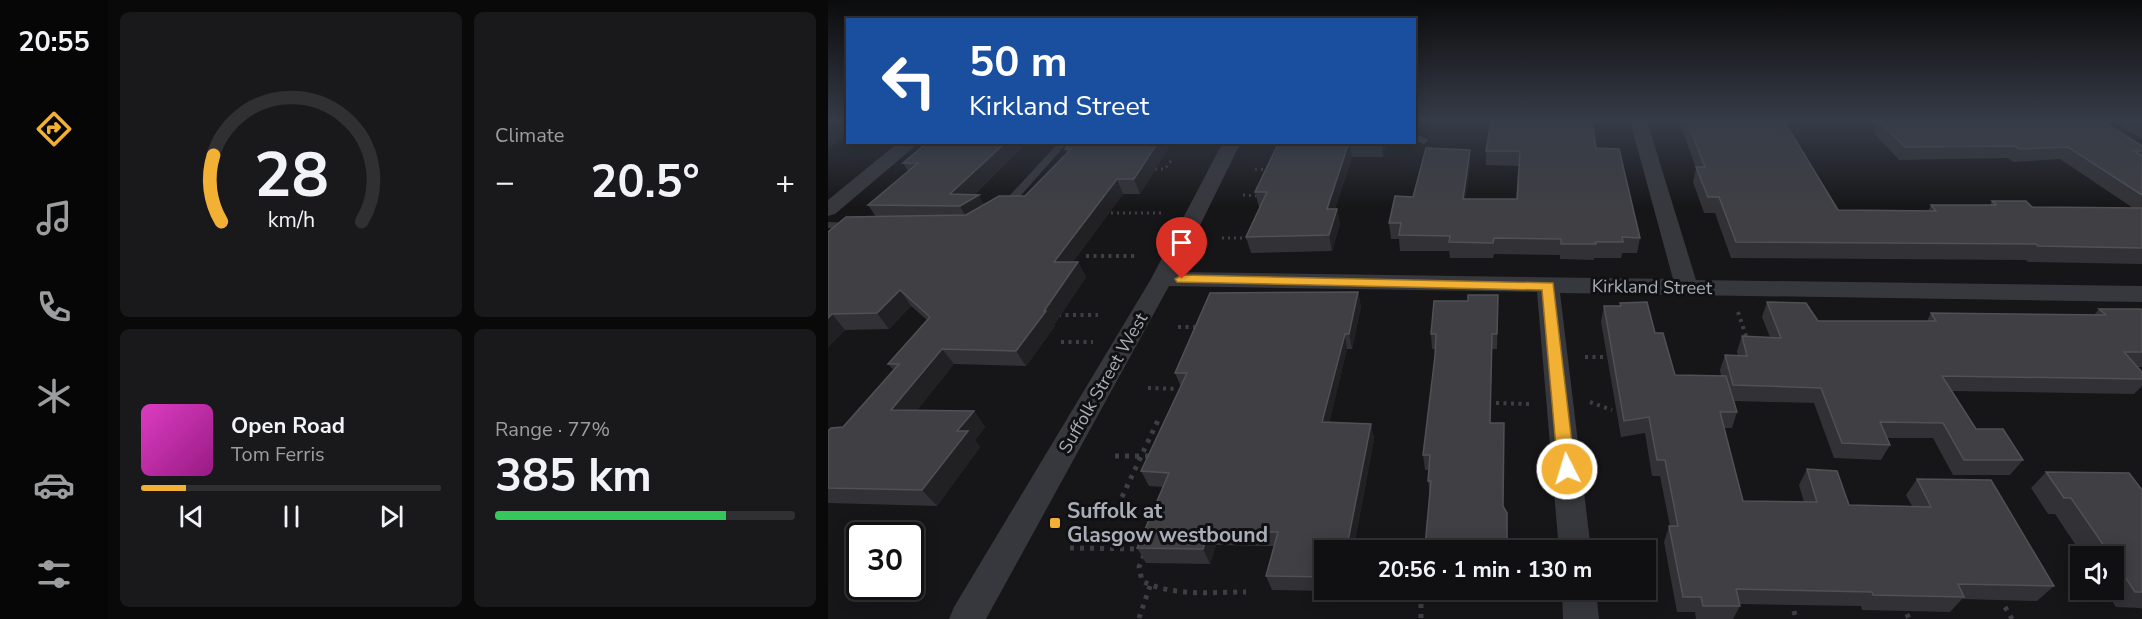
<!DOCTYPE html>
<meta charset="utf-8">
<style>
body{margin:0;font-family:"Nunito Sans",sans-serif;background:#19191b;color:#f1f3f6;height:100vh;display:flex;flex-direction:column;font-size:22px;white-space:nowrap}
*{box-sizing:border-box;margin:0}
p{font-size:20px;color:#9c9d9f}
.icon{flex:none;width:33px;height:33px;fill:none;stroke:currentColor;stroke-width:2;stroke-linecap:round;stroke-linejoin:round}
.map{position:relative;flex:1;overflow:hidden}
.sheet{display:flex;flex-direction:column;gap:12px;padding:12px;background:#09090a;width:720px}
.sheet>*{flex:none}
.guide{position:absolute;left:18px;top:18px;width:570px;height:126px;border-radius:0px;box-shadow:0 3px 15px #0003,0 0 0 2px #303032;background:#1a4fa0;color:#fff;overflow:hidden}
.tools{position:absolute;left:1242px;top:546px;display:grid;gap:12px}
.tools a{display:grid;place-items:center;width:54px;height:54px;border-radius:0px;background:#101012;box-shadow:0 3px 15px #0003,0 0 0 2px #303032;font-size:30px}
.speed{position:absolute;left:18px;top:522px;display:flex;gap:12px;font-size:30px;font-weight:700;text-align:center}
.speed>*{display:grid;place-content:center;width:78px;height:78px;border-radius:50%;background:#101012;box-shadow:0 3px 15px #0003,0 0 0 2px #303032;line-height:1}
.speed .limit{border:3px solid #111;border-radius:9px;background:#fff;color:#111}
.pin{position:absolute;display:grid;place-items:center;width:51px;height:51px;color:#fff;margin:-62px -26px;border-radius:50% 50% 50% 0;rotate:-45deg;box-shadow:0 0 6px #0007}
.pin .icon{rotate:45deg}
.me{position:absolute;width:66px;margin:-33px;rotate:355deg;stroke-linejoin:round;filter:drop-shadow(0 0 4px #0008)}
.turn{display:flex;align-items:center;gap:21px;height:126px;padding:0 24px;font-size:27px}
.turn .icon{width:78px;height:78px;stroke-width:2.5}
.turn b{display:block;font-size:42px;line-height:51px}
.big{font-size:45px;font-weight:700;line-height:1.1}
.sheet .tile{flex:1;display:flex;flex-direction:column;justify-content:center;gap:9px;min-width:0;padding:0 21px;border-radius:9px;background:#19191b}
.sheet .dial{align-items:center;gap:0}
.dial svg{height:156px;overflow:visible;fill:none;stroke:#303032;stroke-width:7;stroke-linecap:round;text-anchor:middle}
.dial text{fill:#f1f3f6;stroke:none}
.song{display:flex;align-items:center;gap:18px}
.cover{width:72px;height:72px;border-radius:9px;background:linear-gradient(135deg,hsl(310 70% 55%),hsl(310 70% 35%))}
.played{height:6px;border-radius:3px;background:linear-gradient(90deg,#f2b134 15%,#303032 15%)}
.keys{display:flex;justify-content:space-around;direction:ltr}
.heat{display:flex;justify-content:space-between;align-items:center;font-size:33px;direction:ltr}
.charge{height:9px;border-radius:4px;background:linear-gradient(90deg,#34c759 77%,#303032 0)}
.sheet .tiles{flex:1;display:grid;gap:12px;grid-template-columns:repeat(2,1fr)}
.trip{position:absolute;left:486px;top:540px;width:342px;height:60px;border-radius:0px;background:#101012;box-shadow:0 3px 15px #0003,0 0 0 2px #303032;font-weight:700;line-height:60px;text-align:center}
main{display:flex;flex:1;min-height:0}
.menu{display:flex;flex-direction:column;width:108px;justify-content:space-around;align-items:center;background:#060607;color:#9c9d9f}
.menu .icon{width:42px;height:42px}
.menu .selected{color:#f2b134}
.menu b{font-size:27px;color:#f1f3f6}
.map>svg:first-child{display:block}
</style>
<main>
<nav class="menu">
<b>20:55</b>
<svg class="icon selected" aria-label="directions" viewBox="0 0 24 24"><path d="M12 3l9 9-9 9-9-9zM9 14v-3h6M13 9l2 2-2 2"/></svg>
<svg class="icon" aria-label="music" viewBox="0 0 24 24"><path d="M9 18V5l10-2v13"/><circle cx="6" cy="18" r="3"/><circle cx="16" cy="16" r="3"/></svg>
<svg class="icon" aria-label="phone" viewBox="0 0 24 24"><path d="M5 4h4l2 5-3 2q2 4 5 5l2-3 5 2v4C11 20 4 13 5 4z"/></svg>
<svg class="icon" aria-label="climate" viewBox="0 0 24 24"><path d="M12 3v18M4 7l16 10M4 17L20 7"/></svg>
<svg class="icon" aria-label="car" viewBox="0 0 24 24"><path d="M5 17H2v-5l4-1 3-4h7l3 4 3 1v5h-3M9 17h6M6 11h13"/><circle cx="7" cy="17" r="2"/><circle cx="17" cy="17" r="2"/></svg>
<svg class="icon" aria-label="filters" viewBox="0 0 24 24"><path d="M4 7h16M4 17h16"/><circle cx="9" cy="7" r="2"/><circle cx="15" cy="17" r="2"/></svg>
</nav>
<section class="sheet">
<div class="tiles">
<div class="tile dial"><svg viewBox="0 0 100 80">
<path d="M14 69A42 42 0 1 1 86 69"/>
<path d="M14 69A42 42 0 0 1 10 35" stroke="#f2b134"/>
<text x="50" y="56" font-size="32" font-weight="700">28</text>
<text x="50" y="72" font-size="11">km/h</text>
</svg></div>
<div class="tile"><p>Climate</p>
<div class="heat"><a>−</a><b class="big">20.5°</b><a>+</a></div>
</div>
<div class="tile">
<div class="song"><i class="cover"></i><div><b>Open Road</b><p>Tom Ferris</p></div></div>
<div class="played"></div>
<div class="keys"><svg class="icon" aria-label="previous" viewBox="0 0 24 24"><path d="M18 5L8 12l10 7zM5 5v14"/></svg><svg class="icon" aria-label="pause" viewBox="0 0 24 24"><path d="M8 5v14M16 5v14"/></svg><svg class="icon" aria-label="next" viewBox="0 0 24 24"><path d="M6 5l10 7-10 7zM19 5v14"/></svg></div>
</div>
<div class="tile"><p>Range · 77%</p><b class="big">385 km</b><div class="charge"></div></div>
</div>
</section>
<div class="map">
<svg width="1314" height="619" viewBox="0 0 1314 619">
<rect width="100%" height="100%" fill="#161618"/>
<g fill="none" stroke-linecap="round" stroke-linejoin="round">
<g stroke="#3d3f44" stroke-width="3" stroke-dasharray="2 4" stroke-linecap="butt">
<polyline points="352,144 375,144"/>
<polyline points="327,169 337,169 345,158"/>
<polyline points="427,169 441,170"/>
<polyline points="415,195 431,196"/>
<polyline points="277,213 333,213"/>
<polyline points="394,238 422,238"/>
</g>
<g stroke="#3d3f44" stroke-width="4" stroke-dasharray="3 4.5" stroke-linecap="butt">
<polyline points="258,256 307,256"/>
<polyline points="910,312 919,339"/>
<polyline points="230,315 270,315"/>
<polyline points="350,327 372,327"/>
<polyline points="233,342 265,342"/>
<polyline points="757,357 777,357"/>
<polyline points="320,388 350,389"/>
<polyline points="762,402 784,410"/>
<polyline points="668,403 702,404"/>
</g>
<g stroke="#3d3f44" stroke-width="5" stroke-dasharray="4 6" stroke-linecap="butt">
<polyline points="287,456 324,456"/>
<polyline points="294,497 332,416"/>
<polyline points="242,548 314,549"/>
<path d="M316,555L311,567L314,581C346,597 384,592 418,592"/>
<polyline points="593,604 593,619"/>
<polyline points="1177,607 1184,619"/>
<polyline points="966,611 968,619"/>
<polyline points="1079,614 1081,619"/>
<polyline points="311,618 322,586"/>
</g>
<g fill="#37383d" fill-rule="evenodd">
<polygon points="586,133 599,139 600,141 596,144 586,140"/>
<polygon points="231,142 240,142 180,210 172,210 172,206"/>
<polygon points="0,222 23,223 28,226 23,229 0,228"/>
</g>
<g fill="#37383d" fill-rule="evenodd">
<polygon points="802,121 819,121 868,280 1314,286 1314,302 732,293 763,550 731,550 709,292 341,286 158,619 121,619 126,607 323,279 395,142 413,142 349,272 845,279"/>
<polygon points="71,142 92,142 7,214 0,216 0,200"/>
<polygon points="734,590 768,590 771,619 735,619"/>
</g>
</g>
<g fill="#323236">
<polygon points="851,121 956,121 1010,210 1100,211 1103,205 1162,205 1164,201 1204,207 1305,208 1232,159 1185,162 1180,158 1071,160 1046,133 1050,121 1314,146 1314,264 1200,262 1198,260 903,258 887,213 876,213 865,182 868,168"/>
<polygon points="1285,121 1314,121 1314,139"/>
<polygon points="100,142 199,142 146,195 156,205 197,196 239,153 237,149 344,142 312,194 295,194 245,262 250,262 258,277 226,325 227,326 198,366 126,364 89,410 146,411 157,427 147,440 152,447 109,506 0,503 0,431 15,427 66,370 60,364 99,320 83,306 61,329 17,330 0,347 0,232 48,217 40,205 80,171 75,163"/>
<polygon points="451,142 560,142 555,157 524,157 507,209 509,209 512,224 504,251 423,253 418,237 432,207 431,207 427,192"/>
<polygon points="768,148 812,238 809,253 794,253 793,258 766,258 766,260 732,259 732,255 666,254 665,258 622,258 621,251 572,251 571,239 563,239 561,223 585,197 642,150 642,164 637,199 689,199 691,166 658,165 658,151"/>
<polygon points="530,292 533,307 524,349 519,349 501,423 543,424 546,439 526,546 597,546 602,496 600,481 601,470 597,470 595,455 607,356 607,349 604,349 603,334 640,301 670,295 669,349 664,349 662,423 675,506 679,550 496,550 496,590 678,590 678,594 444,590 438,576 446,546 388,545 382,564 318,563 309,548 335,487 321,486 313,471 353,387 347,373"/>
<polygon points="939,302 990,321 1099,321 1103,313 1266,315 1271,309 1314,310 1314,367 1309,367 1314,372 1314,386 1306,394 1124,391 1148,429 1195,460 1182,475 1125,475 1105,438 1058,438 1062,445 1053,460 1006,458 986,403 906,401 909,412 904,428 896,428 915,501 976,502 971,485 979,469 1021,505 1084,506 1078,495 1089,479 1226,586 1209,601 1134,599 1122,612 1034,610 1033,606 912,604 912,606 905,619 868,619 867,612 849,612 836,542 841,526 842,526 832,476 824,476 817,433 793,437 773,322 776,306 792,306 792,303 827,333 847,375 893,376 892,370 897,355 910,356 909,351 914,336 942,337 934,317"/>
<polygon points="1218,472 1314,490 1314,610 1313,608 1288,607 1276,590 1286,590 1286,556 1255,556 1227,514 1220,514 1203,488"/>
</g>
<g fill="#212124">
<polygon points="0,121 20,121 20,135 0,149"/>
<polygon points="178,142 199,142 138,202 151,195 159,210 140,221 132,206 122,194"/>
<polygon points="330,142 344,142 312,194 306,179"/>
<polygon points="521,142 524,157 502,224 499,209"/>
<polygon points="554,142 560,142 555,157 554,143"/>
<polygon points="642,150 642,164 636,214 635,199"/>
<polygon points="289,179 295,194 234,277 226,262"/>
<polygon points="509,209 512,224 504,251 501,235"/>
<polygon points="250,262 258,277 226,325 227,326 198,366 188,351"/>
<polygon points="72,290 83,306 61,329 49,313"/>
<polygon points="530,292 533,307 524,349 521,334"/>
<polygon points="4,314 17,330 0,347 0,318"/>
<polygon points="517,334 519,349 498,438 494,422"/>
<polygon points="114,349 126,364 77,425 63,410"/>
<polygon points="146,411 157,427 147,440 152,447 109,506 94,490 129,431"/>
<polygon points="543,424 546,439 525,550 519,546"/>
<polygon points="381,531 388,545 382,564 375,549"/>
</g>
<g fill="#3f3f44" stroke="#4f5156" stroke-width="1.5">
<polygon points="663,121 764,121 768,148 791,149 812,238 794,237 795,242 767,242 768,244 733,244 733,239 666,238 665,243 621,242 622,236 571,235 573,223 561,223 567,196 585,197 598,148 642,150 635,199 689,199 692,151 658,151"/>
<polygon points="859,121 956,121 1010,210 1108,211 1103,205 1168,205 1164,201 1198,201 1204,207 1314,208 1314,248 1210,246 1208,244 908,242 891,197 880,197 868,167 877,167"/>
<polygon points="1051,121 1274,121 1314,146 1314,151 1306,151 1314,156 1314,195 1240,147 1192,149 1187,146 1077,147"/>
<polygon points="100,142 178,142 122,194 151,195 132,206 40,205 90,163 75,163"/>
<polygon points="243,142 330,142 306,179 289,179 226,262 250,262 216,311 218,311 188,351 114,349 63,410 146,411 129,431 140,431 94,490 0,488 0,431 3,428 15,427 71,364 60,364 102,317 72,290 49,313 4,314 0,318 0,232 18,217 138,215 171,196 197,196 243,149 237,149"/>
<polygon points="451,142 521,142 499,209 509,209 501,235 418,237 439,192 427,192"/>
<polygon points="530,292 521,334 517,334 494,422 543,424 519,546 597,546 603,481 600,481 602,455 595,455 607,356 608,334 603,334 606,301 640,301 640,295 670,295 669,334 664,334 662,423 676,423 675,506 679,513 679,550 496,550 496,577 438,576 450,532 381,531 375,549 309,548 341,473 313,471 359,373 347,373 382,293"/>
<polygon points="819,302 827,333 835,333 847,375 898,376 909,412 892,412 915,501 989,502 979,469 1009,471 1021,505 1103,507 1089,479 1163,480 1226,586 1130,584 1136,597 1045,595 1044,592 908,589 912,606 875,606 873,597 855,597 841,526 850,526 837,460 829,460 821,417 796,421 776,306 793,306 792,303"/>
<polygon points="939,302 978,303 990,321 1108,321 1103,313 1278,315 1271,309 1313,309 1314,310 1314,352 1296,352 1314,372 1314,379 1114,376 1148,429 1175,429 1195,460 1136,460 1115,423 1052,422 1062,445 1014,443 993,388 905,385 897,355 919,356 914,336 953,338"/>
<polygon points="1218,472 1301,473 1314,490 1314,592 1307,592 1286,560 1286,556 1283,556 1243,498 1236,498"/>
</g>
<linearGradient id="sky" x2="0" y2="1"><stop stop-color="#0c0c0d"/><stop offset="0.58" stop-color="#363c48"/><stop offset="1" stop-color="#363c48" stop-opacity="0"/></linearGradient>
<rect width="1314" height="208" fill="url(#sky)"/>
<polygon fill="#f2b134" stroke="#9d7322" stroke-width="1.5" points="354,275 725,283 747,469 745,474 739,476 733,474 730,469 714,290 349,282 347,279"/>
<rect fill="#f2b134" stroke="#111113" stroke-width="2" x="221" y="517" width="12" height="12" rx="3"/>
<g text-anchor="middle" stroke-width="6" stroke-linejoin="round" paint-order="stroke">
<g font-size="18" fill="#a8adb8" stroke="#111113">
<text transform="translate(824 287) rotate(1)" y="6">Kirkland Street</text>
<text transform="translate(275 383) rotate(-60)" y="6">Suffolk Street West</text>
</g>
<g font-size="21" font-weight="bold" fill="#a8adb8" stroke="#111113" text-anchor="start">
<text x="239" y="518">Suffolk at<tspan x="239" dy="24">Glasgow westbound</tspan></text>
</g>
</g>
</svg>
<div class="tools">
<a><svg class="icon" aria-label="sound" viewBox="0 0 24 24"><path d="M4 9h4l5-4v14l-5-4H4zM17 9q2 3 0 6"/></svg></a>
</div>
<div class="speed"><div class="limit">30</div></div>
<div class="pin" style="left:354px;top:279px;background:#d93025"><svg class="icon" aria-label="arrive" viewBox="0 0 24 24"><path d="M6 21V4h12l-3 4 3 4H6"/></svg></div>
<svg class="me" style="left:739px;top:469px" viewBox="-20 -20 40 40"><circle r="17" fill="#f2b134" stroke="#fff" stroke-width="3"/><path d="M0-11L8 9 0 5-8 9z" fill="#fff"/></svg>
<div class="trip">20:56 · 1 min · 130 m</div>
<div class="guide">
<div class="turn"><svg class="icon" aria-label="left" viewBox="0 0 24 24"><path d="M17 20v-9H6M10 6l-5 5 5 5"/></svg><div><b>50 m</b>Kirkland Street</div></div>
</div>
</div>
</main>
